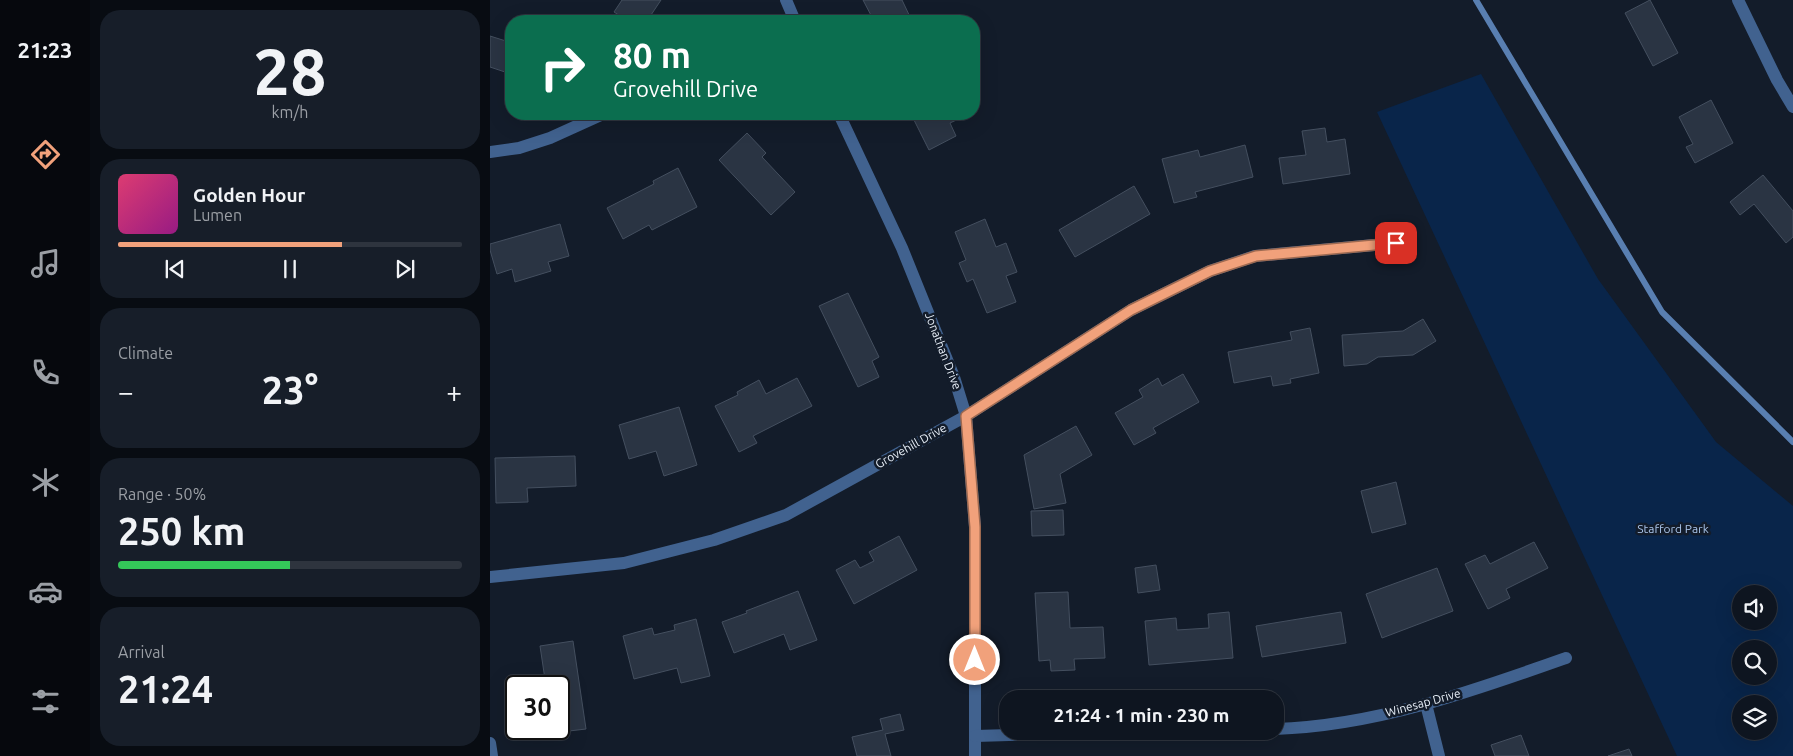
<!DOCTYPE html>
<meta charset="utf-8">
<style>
body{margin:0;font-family:Ubuntu,sans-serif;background:#171e29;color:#f1f3f6;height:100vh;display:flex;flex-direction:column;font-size:19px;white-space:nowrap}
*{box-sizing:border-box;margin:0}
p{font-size:16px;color:#9b9fa5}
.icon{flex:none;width:28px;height:28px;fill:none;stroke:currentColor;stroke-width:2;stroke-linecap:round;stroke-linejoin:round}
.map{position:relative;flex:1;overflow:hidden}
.details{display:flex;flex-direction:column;gap:10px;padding:10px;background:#080c12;width:400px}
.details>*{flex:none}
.hud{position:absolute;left:15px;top:15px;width:475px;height:105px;border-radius:20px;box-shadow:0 5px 20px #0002,0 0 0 1px #2e343e;background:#0b6e4f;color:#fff;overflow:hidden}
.buttons{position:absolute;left:1242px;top:585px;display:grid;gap:10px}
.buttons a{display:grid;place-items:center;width:45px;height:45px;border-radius:50%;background:#0e1520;box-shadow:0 5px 20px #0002,0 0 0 1px #2e343e;font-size:25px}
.speed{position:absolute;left:15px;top:675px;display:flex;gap:10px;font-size:25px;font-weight:700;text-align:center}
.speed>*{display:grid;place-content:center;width:65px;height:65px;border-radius:50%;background:#0e1520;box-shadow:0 5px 20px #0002,0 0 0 1px #2e343e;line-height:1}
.speed .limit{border:2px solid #111;border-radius:8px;background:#fff;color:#111}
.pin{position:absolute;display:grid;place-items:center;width:42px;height:42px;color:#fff;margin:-21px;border-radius:10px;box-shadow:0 2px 8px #0006}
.me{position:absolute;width:55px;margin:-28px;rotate:0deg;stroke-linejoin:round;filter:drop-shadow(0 0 4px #0008)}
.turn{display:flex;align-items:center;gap:18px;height:105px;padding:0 25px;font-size:22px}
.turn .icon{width:65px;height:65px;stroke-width:2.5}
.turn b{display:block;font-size:35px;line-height:42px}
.big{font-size:38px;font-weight:700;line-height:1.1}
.details .tile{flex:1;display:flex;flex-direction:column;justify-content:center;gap:8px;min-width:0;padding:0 18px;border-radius:20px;background:#171e29}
.details .dial{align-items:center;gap:0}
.dial b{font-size:65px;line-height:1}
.song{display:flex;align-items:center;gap:15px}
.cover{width:60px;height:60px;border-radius:8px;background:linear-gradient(135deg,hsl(340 70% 55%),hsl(310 70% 35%))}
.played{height:5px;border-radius:2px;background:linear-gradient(90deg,#f1a17b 65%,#2e343e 65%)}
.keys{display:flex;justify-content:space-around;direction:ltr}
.heat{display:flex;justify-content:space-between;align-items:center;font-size:28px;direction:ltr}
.charge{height:8px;border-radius:4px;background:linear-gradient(90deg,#34c759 50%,#2e343e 0)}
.trip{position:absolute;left:509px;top:690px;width:285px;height:50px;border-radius:20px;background:#0e1520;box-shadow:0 5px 20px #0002,0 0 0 1px #2e343e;font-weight:700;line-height:50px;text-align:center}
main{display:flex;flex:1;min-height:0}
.dock{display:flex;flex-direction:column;width:90px;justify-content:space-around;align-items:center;background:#06080d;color:#9b9fa5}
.dock .icon{width:35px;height:35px}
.dock .active{color:#f1a17b}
.dock b{font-size:22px;color:#f1f3f6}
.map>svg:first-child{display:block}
</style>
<main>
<nav class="dock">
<b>21:23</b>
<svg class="icon active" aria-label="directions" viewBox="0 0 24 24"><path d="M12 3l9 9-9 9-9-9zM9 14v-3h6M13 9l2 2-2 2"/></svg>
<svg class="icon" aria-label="music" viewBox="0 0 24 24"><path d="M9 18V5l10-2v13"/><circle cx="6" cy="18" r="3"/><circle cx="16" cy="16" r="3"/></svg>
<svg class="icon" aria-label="phone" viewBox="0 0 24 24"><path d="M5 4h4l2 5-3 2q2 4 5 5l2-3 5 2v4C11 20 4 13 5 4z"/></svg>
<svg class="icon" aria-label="climate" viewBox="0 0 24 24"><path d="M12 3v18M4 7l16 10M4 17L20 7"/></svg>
<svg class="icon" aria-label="car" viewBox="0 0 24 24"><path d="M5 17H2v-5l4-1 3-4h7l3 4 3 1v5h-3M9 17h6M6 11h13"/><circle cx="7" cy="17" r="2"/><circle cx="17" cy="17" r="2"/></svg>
<svg class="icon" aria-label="filters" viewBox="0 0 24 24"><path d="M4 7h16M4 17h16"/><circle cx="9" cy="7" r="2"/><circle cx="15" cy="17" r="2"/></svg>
</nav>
<section class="details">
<div class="tile dial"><b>28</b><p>km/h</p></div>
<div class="tile">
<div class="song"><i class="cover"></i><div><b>Golden Hour</b><p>Lumen</p></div></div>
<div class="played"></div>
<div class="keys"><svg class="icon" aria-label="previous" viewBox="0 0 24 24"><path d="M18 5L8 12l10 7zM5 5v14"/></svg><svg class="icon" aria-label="pause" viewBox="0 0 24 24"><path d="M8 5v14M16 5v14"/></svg><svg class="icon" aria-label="next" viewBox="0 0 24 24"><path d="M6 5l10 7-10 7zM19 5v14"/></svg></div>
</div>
<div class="tile"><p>Climate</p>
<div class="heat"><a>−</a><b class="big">23°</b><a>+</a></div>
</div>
<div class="tile"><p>Range · 50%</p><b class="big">250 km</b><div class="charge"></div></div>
<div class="tile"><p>Arrival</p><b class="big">21:24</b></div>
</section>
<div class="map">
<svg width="1303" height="756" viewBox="0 0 1303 756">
<rect width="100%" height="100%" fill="#131c2a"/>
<path fill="#09254a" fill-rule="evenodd" d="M991,74L1108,279L1226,442L1303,506V756H1187L887,112ZM1251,594H1279V621H1251ZM1251,649H1279V676H1251ZM1251,704H1279V731H1251Z"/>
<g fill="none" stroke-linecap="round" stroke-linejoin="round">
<polyline stroke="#597fb1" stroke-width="6" points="986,0 1172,312 1303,442"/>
</g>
<g fill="#2a3443" stroke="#444f5f">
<polygon points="132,0 171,0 157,21 138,21 124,12"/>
<polygon points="373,0 412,0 422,21 384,21"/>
<polygon points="1160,0 1188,53 1163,66 1135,13"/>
<polygon points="0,36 19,42 21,37 21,74 0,67"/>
<polygon points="1221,100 1243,143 1205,163 1196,147 1203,144 1189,117"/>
<polygon points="421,114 479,114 460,123 466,136 439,150"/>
<polygon points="835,128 837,142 855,139 860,174 793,184 789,158 816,155 812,131"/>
<polygon points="257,133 276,153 272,157 305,192 281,215 229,160"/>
<polygon points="755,145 763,177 705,192 707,197 684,203 672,159 708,150 710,157"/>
<polygon points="188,168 207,207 162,230 159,225 133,239 117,208 164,184 163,181"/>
<polygon points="1273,175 1303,211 1303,237 1296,243 1264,204 1250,215 1240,202"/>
<polygon points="644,186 660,214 585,257 569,230"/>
<polygon points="495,219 506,247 516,243 527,272 516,276 526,302 497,313 483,279 477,282 469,263 476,260 465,232"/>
<polygon points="70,224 79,256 58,262 61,271 25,282 22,269 7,274 0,250 0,244"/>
<polygon points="358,293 389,357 382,361 389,377 368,387 329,306"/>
<polygon points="933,319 946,341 923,355 888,357 877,364 854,366 852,335 913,331"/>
<polygon points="820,328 829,373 800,379 801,383 783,386 781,376 744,383 738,352 802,340 800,332"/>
<polygon points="693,374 709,402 663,428 666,433 644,445 625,413 653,397 649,390 668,378 672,386"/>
<polygon points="307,378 322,406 263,436 267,443 249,452 225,406 248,395 247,392 269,380 276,394"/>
<polygon points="189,407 207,465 174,476 166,451 139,459 129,425"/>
<polygon points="586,426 602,455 570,474 576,503 544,509 534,455"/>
<polygon points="85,456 86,486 37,488 38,502 6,503 5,458"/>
<polygon points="906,482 916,524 882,533 871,491"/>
<polygon points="573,510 574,535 542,536 541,511"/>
<polygon points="409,536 427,570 364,604 346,570 365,560 370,568 384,561 379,552"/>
<polygon points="1044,542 1058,568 1016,589 1020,598 998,609 975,564 995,555 1000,564"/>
<polygon points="666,565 670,590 648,593 645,568"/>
<polygon points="947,568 963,611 892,638 876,594"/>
<polygon points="308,591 327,640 300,650 294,634 244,653 232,622 257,613 256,611"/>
<polygon points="578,592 580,628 613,627 615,658 584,659 585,670 561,671 560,660 549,661 545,593"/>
<polygon points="739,612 743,658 659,665 655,621 686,618 687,630 719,628 718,614"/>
<polygon points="851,612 856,643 772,657 766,626"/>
<polygon points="206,619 220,676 191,683 187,668 144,679 133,636 162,628 164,635 185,630 184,625"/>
<polygon points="83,641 96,729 62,733 61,729 69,729 69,686 56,686 50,646"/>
<polygon points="410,714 414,730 395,734 401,756 367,756 362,737 393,730 390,719"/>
<polygon points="1031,735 1039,756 1005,756 1001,745"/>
<polygon points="1139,749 1142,756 1118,756"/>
</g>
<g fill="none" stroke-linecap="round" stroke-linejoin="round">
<g stroke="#41628f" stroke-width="12">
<polyline points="296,0 305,21"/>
<polyline points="1248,0 1287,80 1303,107"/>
<polyline points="349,114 412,248 464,377 476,416 485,527 485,756"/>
<polyline points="0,152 29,148 60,138 113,114"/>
<polyline points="0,577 134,563 224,540 296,515 476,416 641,310 720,271 765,256 906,243"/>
<polyline points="936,704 949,756"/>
<path d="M785,729C885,726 983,691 1076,658"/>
<polyline points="485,736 673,731"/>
<polyline points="0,743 2,756"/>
</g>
</g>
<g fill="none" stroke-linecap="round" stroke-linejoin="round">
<defs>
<polyline id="route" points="485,660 485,527 476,416 641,310 720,271 766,256 906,243"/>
</defs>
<use href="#route" stroke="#9d6950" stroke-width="12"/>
<use href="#route" stroke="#f1a17b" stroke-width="9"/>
</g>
<g text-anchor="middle" stroke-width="5" stroke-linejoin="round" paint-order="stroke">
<g font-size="12" fill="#e9f0f9" stroke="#131c2a">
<text transform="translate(453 351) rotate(69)" y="4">Jonathan Drive</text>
<text transform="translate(421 446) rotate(-29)" y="4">Grovehill Drive</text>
<text transform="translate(933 703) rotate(-15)" y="4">Winesap Drive</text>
</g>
<g font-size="12" fill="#abc6ec" stroke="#131c2a">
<text x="1183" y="533">Stafford Park</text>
</g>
</g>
</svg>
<div class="buttons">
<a><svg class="icon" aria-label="sound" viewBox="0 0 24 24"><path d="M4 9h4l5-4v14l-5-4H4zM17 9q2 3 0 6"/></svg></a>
<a><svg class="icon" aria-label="search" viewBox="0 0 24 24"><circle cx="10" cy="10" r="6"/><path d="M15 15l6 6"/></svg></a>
<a><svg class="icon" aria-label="layers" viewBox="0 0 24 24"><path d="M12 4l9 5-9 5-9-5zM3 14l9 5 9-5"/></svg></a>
</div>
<div class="speed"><div class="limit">30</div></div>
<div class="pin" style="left:906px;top:243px;background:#d93025"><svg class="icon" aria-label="arrive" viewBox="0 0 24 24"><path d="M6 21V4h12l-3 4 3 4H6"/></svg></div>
<svg class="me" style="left:485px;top:660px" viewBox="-20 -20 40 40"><circle r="17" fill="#f1a17b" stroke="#fff" stroke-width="3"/><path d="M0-11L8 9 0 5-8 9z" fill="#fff"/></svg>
<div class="trip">21:24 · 1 min · 230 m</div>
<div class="hud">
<div class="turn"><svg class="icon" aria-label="right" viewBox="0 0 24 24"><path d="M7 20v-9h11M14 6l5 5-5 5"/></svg><div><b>80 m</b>Grovehill Drive</div></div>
</div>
</div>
</main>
